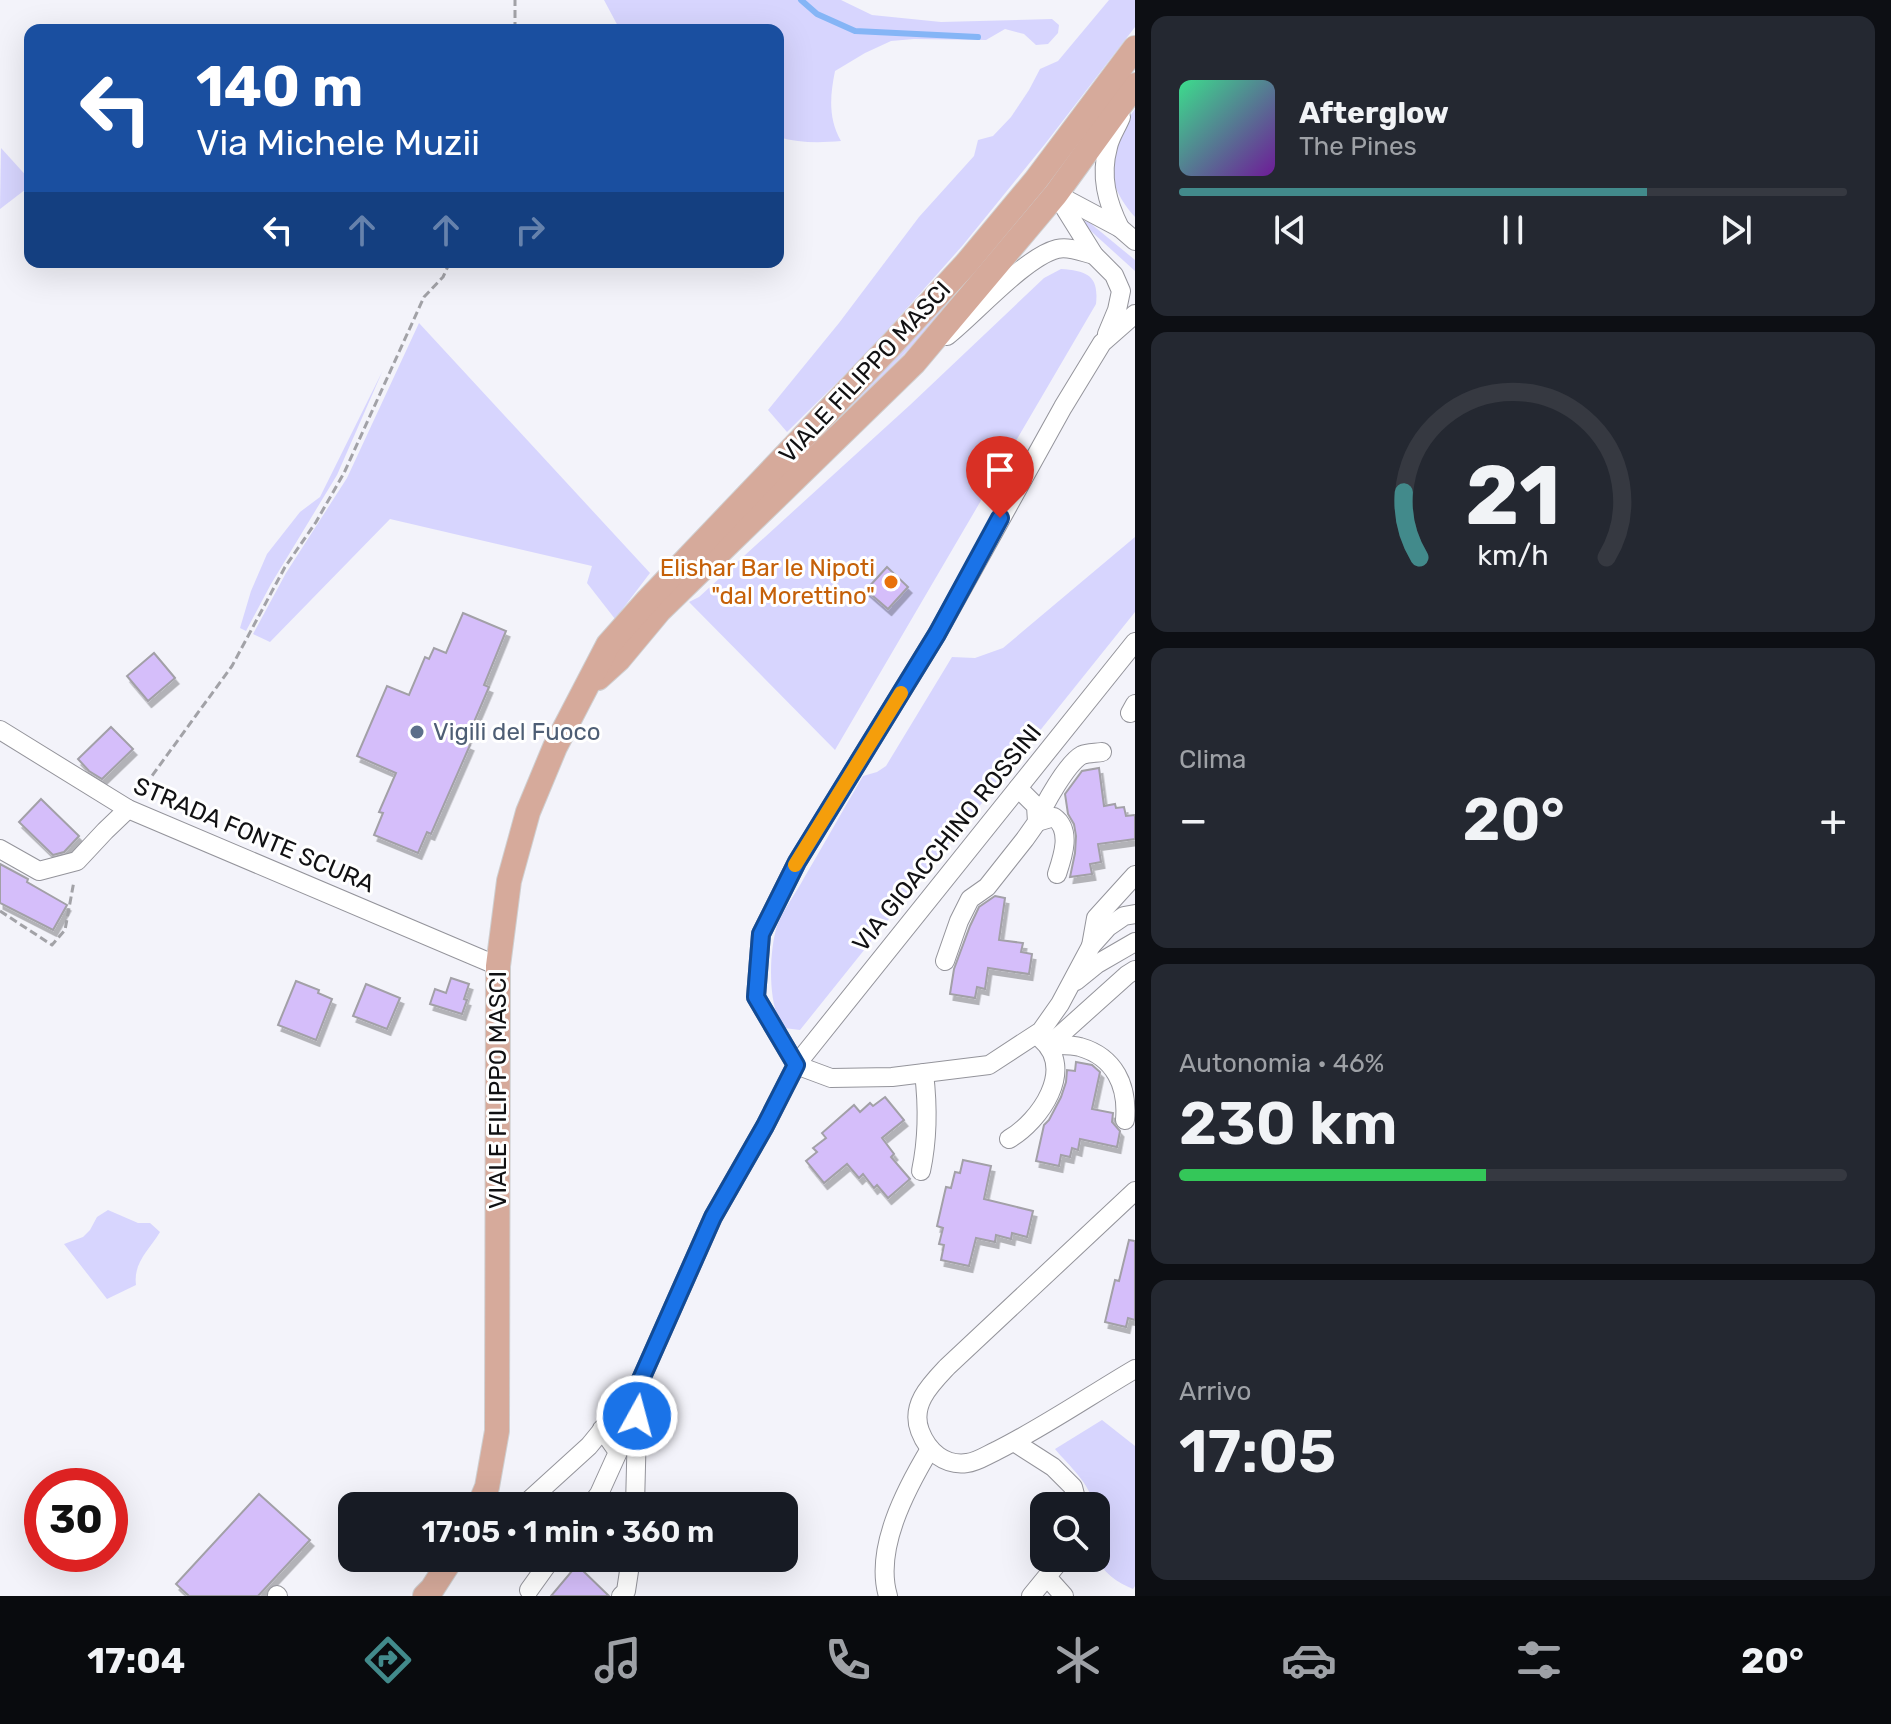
<!DOCTYPE html>
<html lang="it">
<meta charset="utf-8">
<style>
body{margin:0;font-family:Rubik,sans-serif;background:#242831;color:#f1f3f6;height:100vh;display:flex;flex-direction:column;font-size:30px;white-space:nowrap}
*{box-sizing:border-box;margin:0}
p{font-size:26px;color:#9ea1a6}
.icon{flex:none;width:44px;height:44px;fill:none;stroke:currentColor;stroke-width:2;stroke-linecap:round;stroke-linejoin:round}
.map{position:relative;flex:1;overflow:hidden}
.panel{display:flex;flex-direction:column;gap:16px;padding:16px;background:#0d0f14;width:756px}
.panel>*{flex:none}
.banner{position:absolute;left:24px;top:24px;width:760px;height:244px;border-radius:16px;box-shadow:0 8px 32px #0002;background:#1a4fa0;color:#fff;overflow:hidden}
.buttons{position:absolute;left:1030px;top:1492px;display:grid;gap:16px}
.buttons a{display:grid;place-items:center;width:80px;height:80px;border-radius:16px;background:#171b24;box-shadow:0 8px 32px #0002;font-size:40px}
.speed{position:absolute;left:24px;top:1468px;display:flex;gap:16px;font-size:40px;font-weight:700;text-align:center}
.speed>*{display:grid;place-content:center;width:104px;height:104px;border-radius:50%;background:#171b24;box-shadow:0 8px 32px #0002;line-height:1}
.speed .limit{border:12px solid #d22;background:#fff;color:#111}
.pin{position:absolute;display:grid;place-items:center;width:68px;height:68px;color:#fff;margin:-82px -34px;border-radius:50% 50% 50% 0;rotate:-45deg;box-shadow:0 0 8px #0007}
.pin .icon{rotate:45deg}
.me{position:absolute;width:88px;margin:-44px;rotate:7deg;stroke-linejoin:round;filter:drop-shadow(0 0 6px #0008)}
.turn{display:flex;align-items:center;gap:28px;height:168px;padding:0 40px;font-size:36px}
.turn .icon{width:104px;height:104px;stroke-width:2.5}
.turn b{display:block;font-size:56px;line-height:68px}
.lanes{display:flex;align-items:center;height:76px;padding:0 40px;background:#0003;justify-content:center;gap:40px;direction:ltr}
.lanes .off{opacity:.35}
.big{font-size:60px;font-weight:600;line-height:1.1}
.panel .tile{flex:1;display:flex;flex-direction:column;justify-content:center;gap:12px;min-width:0;padding:0 28px;border-radius:16px;background:#242831}
.panel .dial{align-items:center;gap:0}
.dial svg{height:208px;overflow:visible;fill:none;stroke:#363941;stroke-width:7;stroke-linecap:round;text-anchor:middle}
.dial text{fill:#f1f3f6;stroke:none}
.song{display:flex;align-items:center;gap:24px}
.cover{width:96px;height:96px;border-radius:12px;background:linear-gradient(135deg,hsl(150 70% 55%),hsl(280 70% 35%))}
.played{height:8px;border-radius:4px;background:linear-gradient(90deg,#428a8b 70%,#363941 70%)}
.keys{display:flex;justify-content:space-around;direction:ltr}
.heat{display:flex;justify-content:space-between;align-items:center;font-size:44px;direction:ltr}
.charge{height:12px;border-radius:6px;background:linear-gradient(90deg,#34c759 46%,#363941 0)}
.trip{position:absolute;left:338px;top:1492px;width:460px;height:80px;border-radius:16px;background:#171b24;box-shadow:0 8px 32px #0002;font-weight:600;line-height:80px;text-align:center}
.menu{display:flex;height:128px;justify-content:space-around;align-items:center;background:#090b0e;color:#9ea1a6}
.menu .icon{width:56px;height:56px}
.menu .current{color:#428a8b}
.menu b{font-size:36px;color:#f1f3f6}
main{display:flex;flex:1;min-height:0}
.map>svg:first-child{display:block}
</style>
<main>
<div class="map">
<svg width="1135" height="1596" viewBox="0 0 1135 1596">
<defs>
<filter id="shadow"><feDropShadow dx="3.5" dy="6" stdDeviation="0" flood-color="#0004"/></filter>
</defs>
<rect width="100%" height="100%" fill="#f3f3fa"/>
<g fill="#d7d5fe">
<path d="M604,0H841L872,15L941,22L1052,19L1059,25L1058,33L1048,44L1036,45L1024,34L1005,29L986,40L914,39L891,41L865,53L835,71C830,96 828,118 841,141C819,143 799,143 778,137V30H620Z"/>
<polygon points="1109,0 1135,0 1135,27 1045,144 963,245 869,351 787,432 768,410 839,323 919,217 974,156 978,140 993,136 1011,117 1029,90 1040,69 1058,61"/>
<path d="M1135,109V217C1117,197 1103,169 1114,141C1118,130 1128,119 1135,109Z"/>
<polygon points="1,148 30,180 30,186 0,209"/>
<polygon points="1082,220 1090,223 1135,260 1135,271 1082,223"/>
<polygon points="1012,228 933,325 833,426 825,424 921,329"/>
<path d="M1061,269C1088,271 1099,276 1096,304L835,750L689,602L699,597L910,405L1044,278Z"/>
<polygon points="419,323 650,573 615,619 587,583 592,566 390,519 270,642 253,634 286,573 347,478"/>
<polygon points="383,370 337,475 271,584 246,631 240,628 251,591 267,554 300,512 320,497"/>
<path d="M1135,537V612L800,1030L784,1028C767,1007 769,951 777,926C783,910 796,893 804,878C824,844 843,810 863,776L877,772L886,766L952,657L975,658L1003,648Z"/>
<path d="M108,1210L138,1223H150L160,1232C149,1250 133,1263 136,1285L107,1299L64,1244L83,1237L90,1230L97,1217Z"/>
<path d="M1102,1420L1135,1446V1586L1133,1589C1118,1583 1103,1573 1096,1557V1506H1094C1090,1483 1069,1466 1055,1449Z"/>
</g>
<g fill="none" stroke-linecap="round" stroke-linejoin="round">
<polyline stroke="#85b5f6" stroke-width="6" points="801,0 817,14 855,31 978,37"/>
</g>
<g fill="#d5befa" stroke="#a2a0a7" stroke-width="2" filter="url(#shadow)">
<polygon points="887,567 908,587 888,609 866,590"/>
<polygon points="463,613 506,631 484,685 489,687 465,743 470,745 431,834 427,832 418,853 374,835 383,813 379,812 396,773 357,756 387,686 409,695 425,657 429,659 434,648 446,653"/>
<polygon points="154,653 175,678 148,701 127,676"/>
<polygon points="111,727 133,749 102,779 89,771 78,759"/>
<polygon points="1099,768 1104,806 1115,804 1116,808 1124,807 1126,816 1135,815 1135,839 1098,844 1101,862 1090,864 1092,874 1070,877 1075,853 1076,836 1074,824 1068,814 1065,794 1082,771"/>
<polygon points="41,799 79,836 64,852 53,855 19,822"/>
<polygon points="0,864 28,879 27,882 67,905 53,930 0,903"/>
<polygon points="995,896 1005,898 999,940 1023,943 1021,952 1032,954 1029,974 988,968 985,989 977,987 975,998 950,994 954,969 970,926 979,907"/>
<polygon points="451,978 469,984 464,999 467,1000 462,1014 430,1004 435,989 446,993"/>
<polygon points="296,981 319,990 318,993 332,999 316,1040 278,1025"/>
<polygon points="366,984 400,998 387,1029 353,1016"/>
<polygon points="1076,1062 1092,1065 1100,1072 1092,1109 1113,1113 1112,1122 1120,1131 1117,1147 1080,1139 1078,1150 1072,1148 1070,1157 1061,1155 1059,1166 1036,1161 1044,1125 1049,1120 1061,1097 1066,1082 1067,1070 1075,1071"/>
<polygon points="885,1097 904,1120 882,1138 894,1154 891,1157 910,1179 888,1198 877,1185 874,1188 863,1174 859,1178 847,1164 824,1183 806,1161 817,1152 813,1148 826,1138 822,1133 854,1105 860,1112 870,1103 873,1106"/>
<polygon points="963,1160 991,1166 984,1199 1033,1211 1027,1237 1012,1233 1011,1239 996,1235 995,1242 976,1238 969,1266 941,1260 944,1245 939,1244 943,1228 937,1226 946,1187 951,1188 955,1172 960,1173"/>
<polygon points="1129,1240 1135,1241 1135,1320 1128,1318 1126,1327 1105,1322 1115,1280 1119,1281"/>
<polygon points="259,1494 310,1540 258,1596 189,1596 176,1584"/>
<polygon points="577,1565 609,1596 551,1596"/>
</g>
<g fill="none" stroke-linecap="round" stroke-linejoin="round">
<defs>
<g id="minor">
<polyline points="1056,194 1094,255 1114,275 1121,291 1117,310 1107,334"/>
<polyline points="1058,195 1120,228 1135,241"/>
<path d="M1120,228C1107,202 1100,176 1108,147C1110,137 1117,127 1121,117"/>
<path d="M947,336C974,315 1025,257 1057,249C1069,246 1082,252 1094,255"/>
<polyline points="1130,713 1135,704"/>
<polyline points="0,730 128,809 498,966"/>
<polyline points="0,849 39,871 77,861 105,831 128,809"/>
<path d="M1057,874C1063,856 1072,830 1054,817L1037,822C1043,806 1067,763 1082,755C1087,753 1096,753 1102,752"/>
<polyline points="1091,946 1096,918 1135,875"/>
<polyline points="945,961 959,921 970,899 987,887 1025,839 1037,822 1036,806 1018,788"/>
<polyline points="1076,981 1097,964 1135,942"/>
<polyline points="796,1065 756,997 761,934 797,862 937,634 1063,407 1102,343 1135,314"/>
<polyline points="796,1065 831,1078 892,1077 989,1065 1041,1031 1060,1004 1091,946 1108,927 1124,916 1135,914"/>
<path d="M1125,1120C1128,1086 1115,1057 1080,1047C1071,1044 1059,1045 1049,1045L1127,975L1135,970"/>
<path d="M1009,1139C1040,1121 1076,1069 1041,1039"/>
<path d="M921,1171C928,1138 928,1106 924,1073"/>
<path d="M1135,1191L947,1367C930,1385 910,1405 920,1431C928,1452 945,1466 967,1463C977,1462 987,1455 996,1451C1044,1427 1089,1396 1135,1369"/>
<polyline points="1014,1442 1053,1467 1073,1487 1078,1506"/>
<polyline points="523,1506 589,1446 638,1386 713,1217 765,1126 796,1065 1135,642"/>
<polyline points="590,1506 599,1494 618,1452 602,1429"/>
<polyline points="635,1506 638,1386"/>
<polyline points="1047,1577 1064,1596"/>
<polyline points="529,1590 552,1558"/>
<polyline points="277,1595 278,1596"/>
<polyline points="621,1596 626,1591 631,1558"/>
<path d="M888,1596C874,1549 906,1489 930,1449"/>
<polyline points="1031,1596 1062,1558"/>
</g>
<g id="major">
<polyline points="598,678 619,659 659,611 914,363 1056,194 1135,85"/>
<polyline points="479,1506 487,1487 497,1431 498,966 509,881 528,812 555,747 608,645 648,600 892,344 966,264 1036,180 1135,48"/>
<polyline points="425,1596 432,1589 452,1558"/>
</g>
</defs>
<use href="#minor" stroke="#94949b" stroke-width="20"/>
<use href="#major" stroke="#cfcfd0" stroke-width="26"/>
<g stroke="#a2a2a7" stroke-width="3" stroke-dasharray="8 4" stroke-linecap="butt">
<polyline points="515,30 515,0"/>
<polyline points="138,795 232,666 285,567 316,522 344,473 424,297 443,277 450,262"/>
<polyline points="0,911 52,945 65,930 74,881"/>
</g>
<use href="#minor" stroke="#fff" stroke-width="18"/>
<use href="#major" stroke="#d6aa9b" stroke-width="24"/>
</g>
<g fill="none" stroke-linecap="round" stroke-linejoin="round">
<defs>
<polyline id="route" points="637,1416 638,1386 713,1217 765,1126 796,1065 756,997 761,934 797,862 937,634 1000,518"/>
</defs>
<use href="#route" stroke="#114b97" stroke-width="20"/>
<use href="#route" stroke="#1a73e8" stroke-width="14"/>
<polyline stroke="#f59e0b" stroke-width="14" points="795,865 901,693"/>
</g>
<circle fill="#e8710a" stroke="#fff" stroke-width="3" cx="891" cy="582" r="8"/>
<circle fill="#5c6f8a" stroke="#fff" stroke-width="3" cx="417" cy="732" r="8"/>
<g text-anchor="middle" stroke-width="6" stroke-linejoin="round" paint-order="stroke">
<g font-size="24" fill="#111113" stroke="#fff">
<text transform="translate(865 372) rotate(-47)" y="8">VIALE FILIPPO MASCI</text>
<text transform="translate(254 835) rotate(23)" y="8">STRADA FONTE SCURA</text>
<text transform="translate(947 838) rotate(-51)" y="8">VIA GIOACCHINO ROSSINI</text>
<text transform="translate(498 1090) rotate(-90)" y="8">VIALE FILIPPO MASCI</text>
</g>
<g font-size="24" fill="#c56008" stroke="#fff" text-anchor="end">
<text x="875" y="576">Elishar Bar le Nipoti<tspan x="875" dy="28">"dal Morettino"</tspan></text>
</g>
<g font-size="24" fill="#4e5e75" stroke="#fff" text-anchor="start">
<text x="433" y="740">Vigili del Fuoco</text>
</g>
</g>
</svg>
<div class="buttons">
<a><svg class="icon" aria-label="search" viewBox="0 0 24 24"><circle cx="10" cy="10" r="6"/><path d="M15 15l6 6"/></svg></a>
</div>
<div class="speed"><div class="limit">30</div></div>
<div class="pin" style="left:1000px;top:518px;background:#d93025"><svg class="icon" aria-label="arrive" viewBox="0 0 24 24"><path d="M6 21V4h12l-3 4 3 4H6"/></svg></div>
<svg class="me" style="left:637px;top:1416px" viewBox="-20 -20 40 40"><circle r="17" fill="#1a73e8" stroke="#fff" stroke-width="3"/><path d="M0-11L8 9 0 5-8 9z" fill="#fff"/></svg>
<div class="trip">17:05 · 1 min · 360 m</div>
<div class="banner">
<div class="turn"><svg class="icon" aria-label="left" viewBox="0 0 24 24"><path d="M17 20v-9H6M10 6l-5 5 5 5"/></svg><div><b>140 m</b>Via Michele Muzii</div></div>
<div class="lanes"><svg class="icon" aria-label="left" viewBox="0 0 24 24"><path d="M17 20v-9H6M10 6l-5 5 5 5"/></svg><svg class="icon off" aria-label="ahead" viewBox="0 0 24 24"><path d="M12 20V5M6 11l6-6 6 6"/></svg><svg class="icon off" aria-label="ahead" viewBox="0 0 24 24"><path d="M12 20V5M6 11l6-6 6 6"/></svg><svg class="icon off" aria-label="right" viewBox="0 0 24 24"><path d="M7 20v-9h11M14 6l5 5-5 5"/></svg></div>
</div>
</div>
<section class="panel">
<div class="tile">
<div class="song"><i class="cover"></i><div><b>Afterglow</b><p>The Pines</p></div></div>
<div class="played"></div>
<div class="keys"><svg class="icon" aria-label="previous" viewBox="0 0 24 24"><path d="M18 5L8 12l10 7zM5 5v14"/></svg><svg class="icon" aria-label="pause" viewBox="0 0 24 24"><path d="M8 5v14M16 5v14"/></svg><svg class="icon" aria-label="next" viewBox="0 0 24 24"><path d="M6 5l10 7-10 7zM19 5v14"/></svg></div>
</div>
<div class="tile dial"><svg viewBox="0 0 100 80">
<path d="M14 69A42 42 0 1 1 86 69"/>
<path d="M14 69A42 42 0 0 1 8 44" stroke="#428a8b"/>
<text x="50" y="56" font-size="32" font-weight="700">21</text>
<text x="50" y="72" font-size="11">km/h</text>
</svg></div>
<div class="tile"><p>Clima</p>
<div class="heat"><a>−</a><b class="big">20°</b><a>+</a></div>
</div>
<div class="tile"><p>Autonomia · 46%</p><b class="big">230 km</b><div class="charge"></div></div>
<div class="tile"><p>Arrivo</p><b class="big">17:05</b></div>
</section>
</main>
<nav class="menu">
<b>17:04</b>
<svg class="icon current" aria-label="directions" viewBox="0 0 24 24"><path d="M12 3l9 9-9 9-9-9zM9 14v-3h6M13 9l2 2-2 2"/></svg>
<svg class="icon" aria-label="music" viewBox="0 0 24 24"><path d="M9 18V5l10-2v13"/><circle cx="6" cy="18" r="3"/><circle cx="16" cy="16" r="3"/></svg>
<svg class="icon" aria-label="phone" viewBox="0 0 24 24"><path d="M5 4h4l2 5-3 2q2 4 5 5l2-3 5 2v4C11 20 4 13 5 4z"/></svg>
<svg class="icon" aria-label="climate" viewBox="0 0 24 24"><path d="M12 3v18M4 7l16 10M4 17L20 7"/></svg>
<svg class="icon" aria-label="car" viewBox="0 0 24 24"><path d="M5 17H2v-5l4-1 3-4h7l3 4 3 1v5h-3M9 17h6M6 11h13"/><circle cx="7" cy="17" r="2"/><circle cx="17" cy="17" r="2"/></svg>
<svg class="icon" aria-label="filters" viewBox="0 0 24 24"><path d="M4 7h16M4 17h16"/><circle cx="9" cy="7" r="2"/><circle cx="15" cy="17" r="2"/></svg>
<b>20°</b>
</nav>
